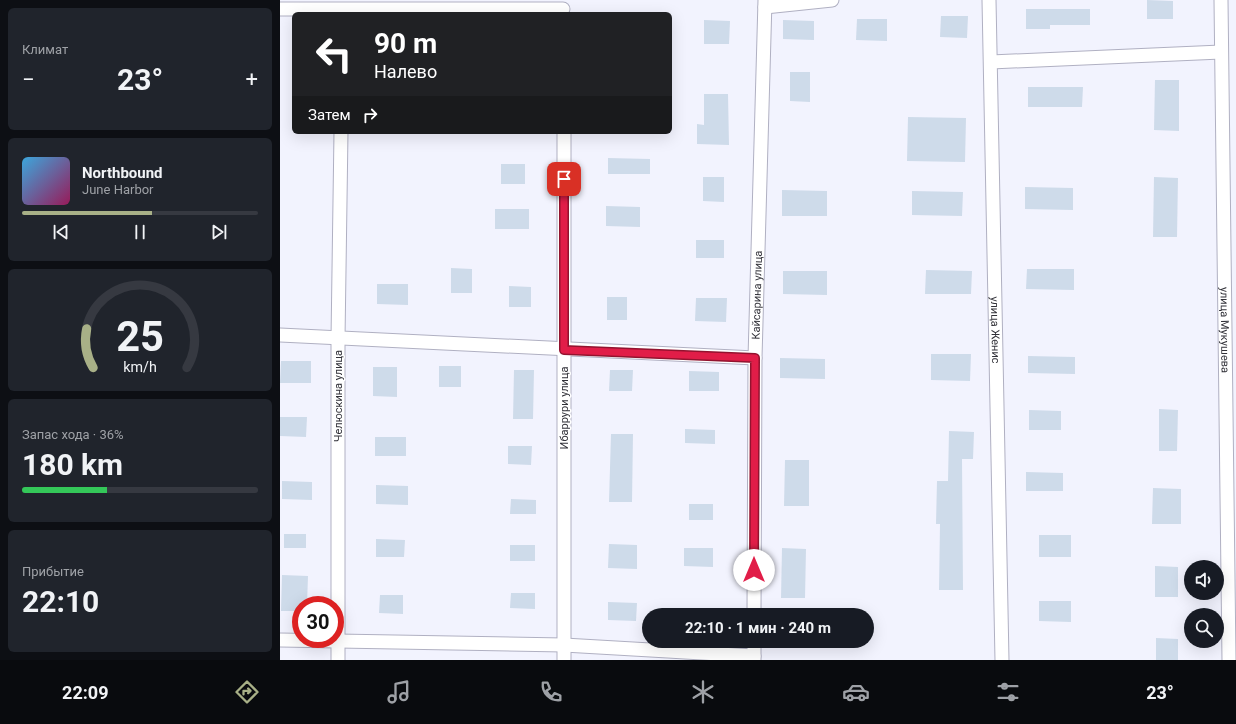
<!DOCTYPE html>
<html lang="ru">
<meta charset="utf-8">
<style>
body{margin:0;font-family:Roboto,sans-serif;background:#20242c;color:#f1f3f6;height:100vh;display:flex;flex-direction:column;font-size:15px;white-space:nowrap}
*{box-sizing:border-box;margin:0}
p{font-size:13px;color:#9ea1a6}
.icon{flex:none;width:22px;height:22px;fill:none;stroke:currentColor;stroke-width:2;stroke-linecap:round;stroke-linejoin:round}
.map{position:relative;flex:1;overflow:hidden}
.panel{display:flex;flex-direction:column;gap:8px;padding:8px;background:#0d0f14;width:280px}
.panel>*{flex:none}
.top-card{position:absolute;left:12px;top:12px;width:380px;height:122px;border-radius:6px;box-shadow:0 4px 16px #0002;background:#202124;color:#fff;overflow:hidden}
.controls{position:absolute;left:904px;top:560px;display:grid;gap:8px}
.controls a{display:grid;place-items:center;width:40px;height:40px;border-radius:50%;background:#171b24;box-shadow:0 4px 16px #0002;font-size:20px}
.speed{position:absolute;left:12px;top:596px;display:flex;gap:8px;font-size:20px;font-weight:700;text-align:center}
.speed>*{display:grid;place-content:center;width:52px;height:52px;border-radius:50%;background:#171b24;box-shadow:0 4px 16px #0002;line-height:1}
.speed .limit{border:6px solid #d22;background:#fff;color:#111}
.pin{position:absolute;display:grid;place-items:center;width:34px;height:34px;color:#fff;margin:-17px;border-radius:8px;box-shadow:0 2px 6px #0006}
.me{position:absolute;width:44px;margin:-22px;rotate:0deg;stroke-linejoin:round;filter:drop-shadow(0 0 3px #0008)}
.turn{display:flex;align-items:center;gap:14px;height:84px;padding:0 16px;font-size:18px}
.turn .icon{width:52px;height:52px;stroke-width:2.5}
.turn b{display:block;font-size:28px;line-height:34px}
.then{display:flex;align-items:center;height:38px;padding:0 16px;background:#0003;gap:8px;font-size:15px}
.big{font-size:30px;font-weight:700;line-height:1.1}
.panel .widget{flex:1;display:flex;flex-direction:column;justify-content:center;gap:6px;min-width:0;padding:0 14px;border-radius:6px;background:#20242c}
.panel .dial{align-items:center;gap:0}
.dial svg{height:104px;overflow:visible;fill:none;stroke:#363941;stroke-width:7;stroke-linecap:round;text-anchor:middle}
.dial text{fill:#f1f3f6;stroke:none}
.song{display:flex;align-items:center;gap:12px}
.cover{width:48px;height:48px;border-radius:6px;background:linear-gradient(135deg,hsl(200 70% 55%),hsl(330 70% 35%))}
.played{height:4px;border-radius:2px;background:linear-gradient(90deg,#a8b087 55%,#363941 55%)}
.keys{display:flex;justify-content:space-around;direction:ltr}
.heat{display:flex;justify-content:space-between;align-items:center;font-size:22px;direction:ltr}
.charge{height:6px;border-radius:3px;background:linear-gradient(90deg,#34c759 36%,#363941 0)}
.trip{position:absolute;left:362px;top:608px;width:232px;height:40px;border-radius:20px;background:#171b24;box-shadow:0 4px 16px #0002;font-weight:700;line-height:40px;text-align:center}
.tabs{display:flex;height:64px;justify-content:space-around;align-items:center;background:#090b0e;color:#9ea1a6}
.tabs .icon{width:28px;height:28px}
.tabs .on{color:#a8b087}
.tabs b{font-size:18px;color:#f1f3f6}
main{display:flex;flex:1;min-height:0}
.map>svg:first-child{display:block}
</style>
<main>
<section class="panel">
<div class="widget"><p>Климат</p>
<div class="heat"><a>−</a><b class="big">23°</b><a>+</a></div>
</div>
<div class="widget">
<div class="song"><i class="cover"></i><div><b>Northbound</b><p>June Harbor</p></div></div>
<div class="played"></div>
<div class="keys"><svg class="icon" aria-label="previous" viewBox="0 0 24 24"><path d="M18 5L8 12l10 7zM5 5v14"/></svg><svg class="icon" aria-label="pause" viewBox="0 0 24 24"><path d="M8 5v14M16 5v14"/></svg><svg class="icon" aria-label="next" viewBox="0 0 24 24"><path d="M6 5l10 7-10 7zM19 5v14"/></svg></div>
</div>
<div class="widget dial"><svg viewBox="0 0 100 80">
<path d="M14 69A42 42 0 1 1 86 69"/>
<path d="M14 69A42 42 0 0 1 9 39" stroke="#a8b087"/>
<text x="50" y="56" font-size="32" font-weight="700">25</text>
<text x="50" y="72" font-size="11">km/h</text>
</svg></div>
<div class="widget"><p>Запас хода · 36%</p><b class="big">180 km</b><div class="charge"></div></div>
<div class="widget"><p>Прибытие</p><b class="big">22:10</b></div>
</section>
<div class="map">
<svg width="956" height="660" viewBox="0 0 956 660">
<rect width="100%" height="100%" fill="#f2f3fe"/>
<g fill="#cedbea">
<polygon points="867,0 893,1 893,19 867,19"/>
<polygon points="746,9 810,9 810,25 770,25 770,29 746,29"/>
<polygon points="661,16 688,16 687,38 660,37"/>
<polygon points="577,19 607,19 607,41 576,40"/>
<polygon points="424,20 450,21 449,44 424,44"/>
<polygon points="503,20 534,21 534,40 503,39"/>
<polygon points="510,72 530,72 530,102 510,101"/>
<polygon points="875,80 899,80 899,131 874,130"/>
<polygon points="748,87 803,87 802,107 748,107"/>
<polygon points="424,94 448,94 449,145 417,144 417,124 424,125"/>
<polygon points="628,117 686,118 685,162 627,161"/>
<polygon points="328,158 370,159 370,174 328,174"/>
<rect x="221" y="164" width="24" height="20"/>
<polygon points="423,177 444,177 444,202 423,201"/>
<polygon points="874,177 898,178 897,237 873,237"/>
<polygon points="745,187 793,188 793,210 745,209"/>
<polygon points="502,190 547,191 547,216 502,216"/>
<polygon points="632,191 683,192 682,216 632,215"/>
<polygon points="326,206 360,207 360,227 326,226"/>
<rect x="215" y="209" width="34" height="20"/>
<rect x="416" y="240" width="28" height="18"/>
<polygon points="171,268 192,269 192,293 171,293"/>
<polygon points="747,269 794,269 794,290 746,289"/>
<polygon points="646,270 692,271 691,294 645,294"/>
<polygon points="503,271 547,271 547,295 503,294"/>
<polygon points="97,284 128,284 128,305 97,304"/>
<polygon points="229,286 251,287 251,307 229,307"/>
<rect x="327" y="297" width="20" height="23"/>
<polygon points="416,298 447,298 446,322 415,321"/>
<polygon points="651,354 691,354 690,381 651,380"/>
<polygon points="748,356 795,357 795,374 748,373"/>
<polygon points="500,358 545,359 545,379 500,378"/>
<polygon points="1,361 31,361 31,383 0,383"/>
<rect x="159" y="366" width="22" height="21"/>
<polygon points="93,367 117,367 117,397 93,396"/>
<polygon points="234,370 254,370 253,419 233,419"/>
<polygon points="330,370 353,370 352,391 329,391"/>
<polygon points="409,371 439,372 439,391 409,391"/>
<polygon points="879,409 898,410 897,451 879,451"/>
<polygon points="749,410 781,411 781,430 749,430"/>
<polygon points="0,417 27,417 26,437 0,436"/>
<polygon points="405,429 435,430 435,444 405,443"/>
<polygon points="669,431 694,432 693,459 682,459 683,590 659,590 660,524 656,524 657,481 668,481"/>
<polygon points="331,434 353,434 352,502 329,502"/>
<rect x="95" y="437" width="31" height="19"/>
<polygon points="228,446 252,446 251,465 228,464"/>
<polygon points="505,460 529,460 529,506 504,506"/>
<polygon points="746,472 783,473 783,491 746,491"/>
<polygon points="2,481 32,482 32,500 2,499"/>
<polygon points="96,485 128,486 128,505 96,504"/>
<polygon points="873,488 901,489 901,524 872,524"/>
<polygon points="231,499 256,500 256,514 230,514"/>
<rect x="409" y="504" width="24" height="16"/>
<rect x="4" y="534" width="22" height="14"/>
<rect x="759" y="535" width="32" height="22"/>
<polygon points="96,539 125,540 124,557 96,557"/>
<polygon points="329,544 357,545 357,569 328,568"/>
<rect x="230" y="545" width="25" height="16"/>
<polygon points="404,548 433,548 433,567 404,566"/>
<polygon points="502,548 526,549 525,598 501,598"/>
<polygon points="875,566 898,567 898,597 875,597"/>
<polygon points="2,575 28,576 27,605 21,605 21,611 1,611"/>
<polygon points="231,593 255,593 255,609 230,608"/>
<polygon points="100,595 123,595 123,614 99,613"/>
<polygon points="759,601 791,601 791,622 759,621"/>
<polygon points="328,602 357,603 356,621 328,620"/>
<polygon points="876,638 898,639 898,660 876,660"/>
</g>
<g fill="none" stroke-linecap="round" stroke-linejoin="round">
<defs>
<g id="street">
<path id="s1" d="M709,0L722,660"/>
<path id="s2" d="M941,0L949,660"/>
<polyline points="485,7 552,0"/>
<polyline points="0,9 283,9"/>
<polyline points="711,62 941,52"/>
<polyline points="284,132 284,660"/>
<polyline points="0,335 475,358"/>
<path id="s3" d="M474,615L475,358L485,0"/>
<polyline points="0,640 284,645 474,656"/>
<polyline points="58,660 58,339 61,132"/>
<polyline points="474,660 474,641"/>
</g>
</defs>
<use href="#street" stroke="#b0b0c2" stroke-width="15"/>
<use href="#street" stroke="#fff" stroke-width="13"/>
</g>
<g fill="none" stroke-linecap="round" stroke-linejoin="round">
<defs>
<polyline id="route" points="284,179 284,350 475,358 474,570"/>
</defs>
<use href="#route" stroke="#92132f" stroke-width="10"/>
<use href="#route" stroke="#e11d48" stroke-width="7"/>
</g>
<g text-anchor="middle" stroke-width="3" stroke-linejoin="round" paint-order="stroke">
<g font-size="11" fill="#313138" stroke="#fff">
<text dy="4" stroke="none"><textPath href="#s3" startOffset="320">Кайсарина улица</textPath></text>
<text dy="4" stroke="none"><textPath href="#s1" startOffset="330">улица Женис</textPath></text>
<text dy="4" stroke="none"><textPath href="#s2" startOffset="330">улица Мукушева</textPath></text>
<text transform="translate(58 396) rotate(-90)" y="4">Челюскина улица</text>
<text transform="translate(284 408) rotate(-90)" y="4">Ибаррури улица</text>
</g>
</g>
</svg>
<div class="controls">
<a><svg class="icon" aria-label="sound" viewBox="0 0 24 24"><path d="M4 9h4l5-4v14l-5-4H4zM17 9q2 3 0 6"/></svg></a>
<a><svg class="icon" aria-label="search" viewBox="0 0 24 24"><circle cx="10" cy="10" r="6"/><path d="M15 15l6 6"/></svg></a>
</div>
<div class="speed"><div class="limit">30</div></div>
<div class="pin" style="left:284px;top:179px;background:#d93025"><svg class="icon" aria-label="arrive" viewBox="0 0 24 24"><path d="M6 21V4h12l-3 4 3 4H6"/></svg></div>
<svg class="me" style="left:474px;top:570px" viewBox="-20 -20 40 40"><circle r="19" fill="#fff"/><path d="M0-13L10 11 0 6-10 11z" fill="#e11d48"/></svg>
<div class="trip">22:10 · 1 мин · 240 m</div>
<div class="top-card">
<div class="turn"><svg class="icon" aria-label="left" viewBox="0 0 24 24"><path d="M17 20v-9H6M10 6l-5 5 5 5"/></svg><div><b>90 m</b>Налево</div></div>
<div class="then">Затем<svg class="icon" aria-label="right" viewBox="0 0 24 24"><path d="M7 20v-9h11M14 6l5 5-5 5"/></svg></div>
</div>
</div>
</main>
<nav class="tabs">
<b>22:09</b>
<svg class="icon on" aria-label="directions" viewBox="0 0 24 24"><path d="M12 3l9 9-9 9-9-9zM9 14v-3h6M13 9l2 2-2 2"/></svg>
<svg class="icon" aria-label="music" viewBox="0 0 24 24"><path d="M9 18V5l10-2v13"/><circle cx="6" cy="18" r="3"/><circle cx="16" cy="16" r="3"/></svg>
<svg class="icon" aria-label="phone" viewBox="0 0 24 24"><path d="M5 4h4l2 5-3 2q2 4 5 5l2-3 5 2v4C11 20 4 13 5 4z"/></svg>
<svg class="icon" aria-label="climate" viewBox="0 0 24 24"><path d="M12 3v18M4 7l16 10M4 17L20 7"/></svg>
<svg class="icon" aria-label="car" viewBox="0 0 24 24"><path d="M5 17H2v-5l4-1 3-4h7l3 4 3 1v5h-3M9 17h6M6 11h13"/><circle cx="7" cy="17" r="2"/><circle cx="17" cy="17" r="2"/></svg>
<svg class="icon" aria-label="filters" viewBox="0 0 24 24"><path d="M4 7h16M4 17h16"/><circle cx="9" cy="7" r="2"/><circle cx="15" cy="17" r="2"/></svg>
<b>23°</b>
</nav>
